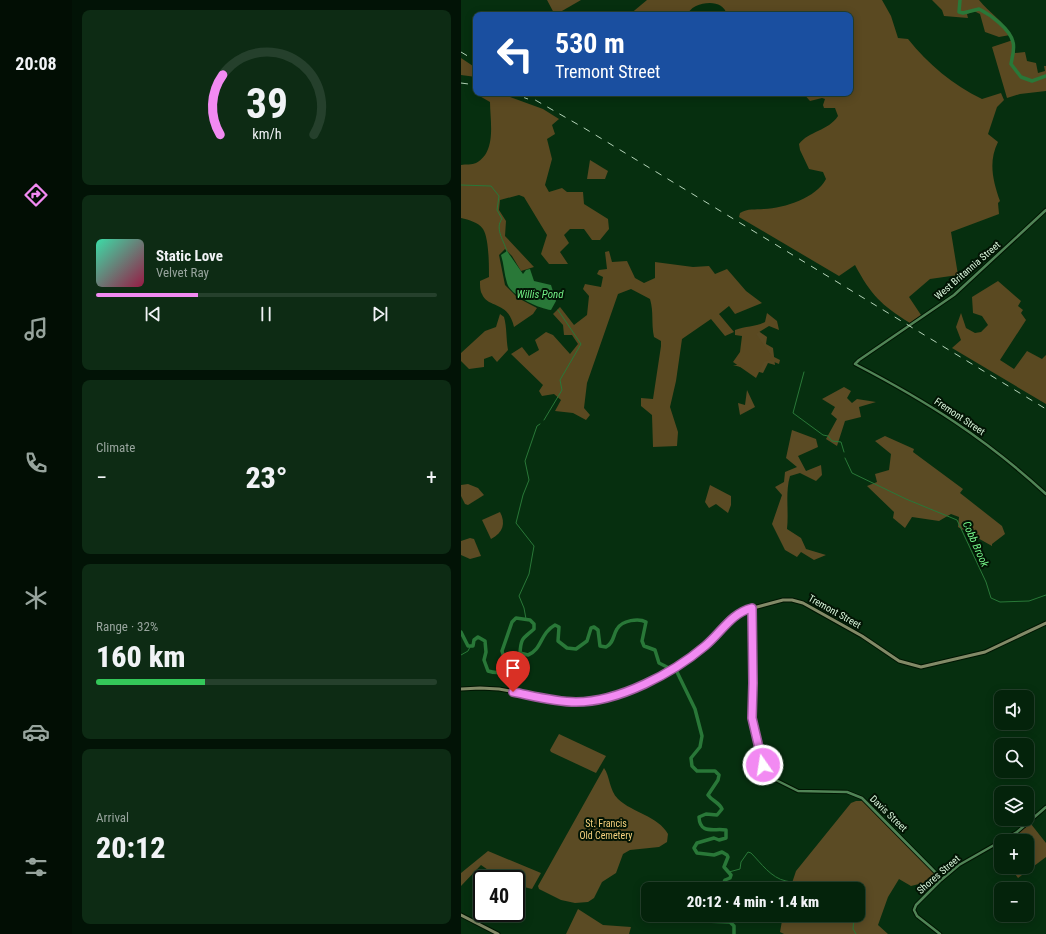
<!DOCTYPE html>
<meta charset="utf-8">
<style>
body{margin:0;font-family:"Roboto Condensed",sans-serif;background:#0d2b14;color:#f1f3f6;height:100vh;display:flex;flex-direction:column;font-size:15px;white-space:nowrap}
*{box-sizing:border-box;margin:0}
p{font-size:13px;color:#97a49d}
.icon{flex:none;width:22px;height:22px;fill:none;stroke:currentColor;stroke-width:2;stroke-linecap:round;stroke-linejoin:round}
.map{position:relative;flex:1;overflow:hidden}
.details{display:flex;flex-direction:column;gap:10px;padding:10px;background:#021306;width:389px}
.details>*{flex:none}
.guide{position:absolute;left:12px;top:12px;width:380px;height:84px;border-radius:8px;box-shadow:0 2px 10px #0003,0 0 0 1px #25402c;background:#1a4fa0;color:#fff;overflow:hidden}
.fabs{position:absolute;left:533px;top:690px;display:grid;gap:8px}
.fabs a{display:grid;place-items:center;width:40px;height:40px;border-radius:8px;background:#04230b;box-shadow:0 2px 10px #0003,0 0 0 1px #25402c;font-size:20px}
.speed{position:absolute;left:12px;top:870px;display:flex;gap:8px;font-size:20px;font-weight:700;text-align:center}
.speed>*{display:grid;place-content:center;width:52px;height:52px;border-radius:50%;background:#04230b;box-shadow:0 2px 10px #0003,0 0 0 1px #25402c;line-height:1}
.speed .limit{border:2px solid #111;border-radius:6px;background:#fff;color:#111}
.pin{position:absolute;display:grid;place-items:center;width:34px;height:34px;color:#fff;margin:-41px -17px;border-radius:50% 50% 50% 0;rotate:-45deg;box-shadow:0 0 4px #0007}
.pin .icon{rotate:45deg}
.me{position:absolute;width:44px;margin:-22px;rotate:347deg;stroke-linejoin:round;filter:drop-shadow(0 0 3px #0008)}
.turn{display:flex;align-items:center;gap:14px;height:84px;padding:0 16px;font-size:18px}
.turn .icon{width:52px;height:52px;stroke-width:2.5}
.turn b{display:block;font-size:28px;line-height:34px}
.big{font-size:30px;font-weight:800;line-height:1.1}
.details .widget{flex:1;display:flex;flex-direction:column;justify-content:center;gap:6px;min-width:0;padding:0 14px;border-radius:8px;background:#0d2b14}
.details .dial{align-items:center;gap:0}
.dial svg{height:104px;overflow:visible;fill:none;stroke:#25402c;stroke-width:7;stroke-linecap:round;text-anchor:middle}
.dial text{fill:#f1f3f6;stroke:none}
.song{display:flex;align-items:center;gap:12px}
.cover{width:48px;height:48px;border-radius:6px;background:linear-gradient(135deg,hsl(160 70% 55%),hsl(340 70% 35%))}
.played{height:4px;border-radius:2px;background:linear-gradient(90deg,#f28af2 30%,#25402c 30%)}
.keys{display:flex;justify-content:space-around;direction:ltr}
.heat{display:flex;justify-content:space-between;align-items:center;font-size:22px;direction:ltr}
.charge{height:6px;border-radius:3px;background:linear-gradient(90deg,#34c759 32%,#25402c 0)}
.trip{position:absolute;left:180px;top:882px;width:224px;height:40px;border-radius:8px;background:#04230b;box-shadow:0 2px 10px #0003,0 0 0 1px #25402c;font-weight:800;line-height:40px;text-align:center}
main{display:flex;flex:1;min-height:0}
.tabs{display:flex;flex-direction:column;width:72px;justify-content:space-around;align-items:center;background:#020e04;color:#97a49d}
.tabs .icon{width:28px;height:28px}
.tabs .selected{color:#f28af2}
.tabs b{font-size:18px;color:#f1f3f6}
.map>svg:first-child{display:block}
</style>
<main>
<nav class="tabs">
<b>20:08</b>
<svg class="icon selected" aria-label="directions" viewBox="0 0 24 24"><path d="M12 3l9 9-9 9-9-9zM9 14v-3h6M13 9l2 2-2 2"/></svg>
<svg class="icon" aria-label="music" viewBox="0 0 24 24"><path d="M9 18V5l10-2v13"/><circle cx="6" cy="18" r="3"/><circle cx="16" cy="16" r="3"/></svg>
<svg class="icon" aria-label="phone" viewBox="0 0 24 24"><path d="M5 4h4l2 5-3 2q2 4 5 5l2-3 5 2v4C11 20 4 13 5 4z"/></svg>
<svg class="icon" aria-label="climate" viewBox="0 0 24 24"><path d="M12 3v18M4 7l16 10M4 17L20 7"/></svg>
<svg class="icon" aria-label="car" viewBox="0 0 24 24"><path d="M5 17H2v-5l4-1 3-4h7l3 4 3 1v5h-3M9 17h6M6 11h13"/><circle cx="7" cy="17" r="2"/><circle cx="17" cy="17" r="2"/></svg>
<svg class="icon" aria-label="filters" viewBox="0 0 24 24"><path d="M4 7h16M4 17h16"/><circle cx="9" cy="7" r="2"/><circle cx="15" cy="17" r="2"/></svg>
</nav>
<section class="details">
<div class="widget dial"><svg viewBox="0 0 100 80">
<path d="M14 69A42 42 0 1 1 86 69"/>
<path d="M14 69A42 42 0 0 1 16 23" stroke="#f28af2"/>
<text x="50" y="56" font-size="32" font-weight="700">39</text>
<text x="50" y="72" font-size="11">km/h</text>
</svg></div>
<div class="widget">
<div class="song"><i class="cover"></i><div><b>Static Love</b><p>Velvet Ray</p></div></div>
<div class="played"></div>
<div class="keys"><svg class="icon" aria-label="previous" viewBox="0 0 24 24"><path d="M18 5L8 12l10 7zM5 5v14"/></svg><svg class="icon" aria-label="pause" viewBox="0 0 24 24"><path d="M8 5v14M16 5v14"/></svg><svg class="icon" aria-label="next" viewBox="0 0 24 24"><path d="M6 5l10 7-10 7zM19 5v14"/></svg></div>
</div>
<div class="widget"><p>Climate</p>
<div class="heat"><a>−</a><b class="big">23°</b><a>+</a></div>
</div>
<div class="widget"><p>Range · 32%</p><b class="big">160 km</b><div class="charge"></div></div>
<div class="widget"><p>Arrival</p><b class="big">20:12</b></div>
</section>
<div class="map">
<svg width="585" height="934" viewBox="0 0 585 934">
<rect width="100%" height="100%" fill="#062f0f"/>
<g fill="#5b4b24">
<polygon points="86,0 120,0 94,15"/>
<polygon points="129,160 147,171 144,179 126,179"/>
<polygon points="296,330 306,337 305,344 312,348 314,365 307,363 302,373 272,365 291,365 286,355"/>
<polygon points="383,387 390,391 386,398 391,403 396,399 415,402 398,407 400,417 384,421 376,446 365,439 376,419 370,414 374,407 361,399"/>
<polygon points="286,390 294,407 279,415 277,403 284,405"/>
<path d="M331,430L355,439L357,447L337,456L345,471L360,465L361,475L355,481L339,473L329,476C324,493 328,511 326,529L340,538L345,549L365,555L353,560L340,552L336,557L324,550L311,524L321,495L314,487L323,482L324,472L336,467L325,458Z"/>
<polygon points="424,436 453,449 452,452 502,489 499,493 541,526 544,534 531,544 531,546 497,527 498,517 490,514 478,521 451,517 444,528 432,518 433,512 406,486 416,482 414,474 428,470 430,454 414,441"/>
<polygon points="7,484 17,488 23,495 7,505 4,504 0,496 0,485"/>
<polygon points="249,485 270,496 270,505 267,513 255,504 248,508 244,502"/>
<path d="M39,512C45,523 42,533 30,539L21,520Z"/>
<polygon points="9,538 13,539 20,556 9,559 0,555 0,541"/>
<polygon points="98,734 145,756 135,773 90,752 89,750"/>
<path d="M143,768C149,776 148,790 157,799C172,813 197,816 207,834L206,842L198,847L169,850L162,854L155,873L141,882L133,898L127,902L114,903L100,900L78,889L77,886Z"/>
<polygon points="395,801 403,801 475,874 466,882 450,886 438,879 427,897 417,925 427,934 323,934 319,932 322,915 397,915 397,889 329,889 335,871 390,803"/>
<polygon points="570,824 585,843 585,857 557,878 549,867 566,867 566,841 542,841"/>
<polygon points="27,851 80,873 71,889 55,885 55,879 40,879 20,865 0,886 0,873"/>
<polygon points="117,909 142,925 170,927 168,934 105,934"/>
</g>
<g fill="#5a4921">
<path d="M186,0H421L430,16L437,38L447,39C467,64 492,85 521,99L540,93L543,100L536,107L527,134L537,142C527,162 532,181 539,201L537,203L538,214L490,232L497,275L469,279L448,297L460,315L449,323C420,305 410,295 394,265L378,276L278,217L279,213C287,208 294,210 303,209C324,208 355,198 365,179L362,172L348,169L339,150L338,144C348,131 367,131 377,116L374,108H363L362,105L364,99L361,98L349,101L342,93H389V15H266C263,1 246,1 235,6C230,8 227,14 222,15C211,18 182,15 168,15Z"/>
<path d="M471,0H518C528,13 542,20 549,35L538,37L524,32L519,14L513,11L506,14L507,18L483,16L481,10Z"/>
<polygon points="552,40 554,53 564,52 566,61 575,63 577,73 584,71 583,66 585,66 585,91 559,94 546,98 531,47"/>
<polygon points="0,58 15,68 15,77 0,75"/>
<path d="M14,88L15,93L41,94L82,109L98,119L91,125L94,134L86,139L91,159L84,185L88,192L101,188L106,192H122L123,204L147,219L148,229L139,240H131L123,229H109L103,235L108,243L99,252L107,264H88L80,254L86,235L63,197L58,195L39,200L38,210L45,221L44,236L73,267L60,271L51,256L44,249L38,255L44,285L57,298L76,308L72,314L53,327C47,300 27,309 21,294C19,291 19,285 19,281L28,277C28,266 28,238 22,229C17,222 8,220 0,218V165C5,164 11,165 15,163C36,152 29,121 29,102L15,94Z"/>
<path d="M148,251L151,262L166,261L174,278L183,283L194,278V262L232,267L248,266L254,274L266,269L285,291L301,303L274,314L268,306L258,314L273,332L264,336L250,319L221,339L215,381L209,407L217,432L216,446L192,447L191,415L180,406V398L192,399L200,346V341L193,337C190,322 193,313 189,299L170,289L157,294L126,383L123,408L129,415L125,420L112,413L94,411L100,400L93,394L81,396L78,391L82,385L50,354L61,347L68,356L78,350L74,340L85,332L92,335L109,354L117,344L111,335H103L102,325L92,314L99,307L113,325L126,315L128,296L122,289L124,284L140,287L142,277L136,274L138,270L146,269L144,252Z"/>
<polygon points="537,281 560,301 557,306 562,310 560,313 565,320 539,360 553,369 566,351 581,359 585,355 585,404 491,348 500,340 495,327 500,313 505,328 514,333 520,332 527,325 521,316 512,313 511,297"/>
<path d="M306,313L316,321L318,330L308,326L295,334L311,356L319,360L318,364L308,360L303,362L295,378L272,362L279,352L281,336L274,335V330C285,326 294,327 304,322Z"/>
<path d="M39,314L43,317C46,328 45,338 47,350L36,362L31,356L23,359V367L8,369L0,361V353L24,331L35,327Z"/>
</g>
<path fill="#297838" d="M46,251L62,274L65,270L69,269L73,281L90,285L95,301L90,310C78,309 49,295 46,283C43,274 43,264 40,255Z"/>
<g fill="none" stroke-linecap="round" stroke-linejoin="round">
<g stroke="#297838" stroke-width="1">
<path d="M0,185L30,186L38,196L36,210L41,219C33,229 44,242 46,252"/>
<polyline points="343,372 332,413 362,435 367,436 371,441 380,442 383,452"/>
<polyline points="83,420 101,390 99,380 120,344 97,310"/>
<polyline points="384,458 391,473 445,499 496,520 525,582 530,598 539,602 568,601 585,595"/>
<polyline points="65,619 63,608 58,596 68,574 73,546 55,523 62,495 68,480 64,461 76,426 79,424"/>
<polyline points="0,655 7,651 9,647"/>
<path d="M268,872L279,869L280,862L287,852L290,853C300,863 310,878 325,881C333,883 339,880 347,883"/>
<polyline points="349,884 354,887"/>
<polyline points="390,915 393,918 392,929 395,934"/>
</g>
<g stroke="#297838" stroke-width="3.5">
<path d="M499,0L498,12L502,13L518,9C530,15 549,29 552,42C554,49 551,58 550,64L560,77L571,81L585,76"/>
<path d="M0,632L7,646H12L13,640L17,637L24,641L25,652L23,660L27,671C34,673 40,674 46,667L41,651L51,622L55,618L69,620L73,624V629C62,639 60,637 59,653L67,655C81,650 79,633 94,625L98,627L97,641L106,648L115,649L126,641L130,628L133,627L137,630L139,646L145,647C153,643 152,635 156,629C161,620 178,618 185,622L181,641L183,646L194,650L198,663L216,672L234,709L241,736L239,747L230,758L231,766L236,771H254L258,775L257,780L247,795C251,801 258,802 261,809L256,815L245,814L238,817C239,835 253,828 265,830V838L258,840L253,838L236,843L233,848L236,853L253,855L261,852L266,855L267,857L263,867L270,875L269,878L264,880L262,884L264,889"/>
<polyline points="244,915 242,919 244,921 269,922 273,926 273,934"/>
</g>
<defs>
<g id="tertiary">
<path d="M585,210L493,295L398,360L394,364C467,402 524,438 585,494"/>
<polyline points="291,608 293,683 291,716 304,771 309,777 337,791 386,792 401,798 481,879"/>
<polyline points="479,934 456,916 453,910 455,905 479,881 498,865 556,832 585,807"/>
</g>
<g id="secondary">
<polyline points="0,689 19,688 38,689 113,702 148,696 182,685 199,677 243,648 281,611 322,600 331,600 342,603 401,636 438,661 460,667 524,652 585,623"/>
<polyline points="0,915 37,934"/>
</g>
</defs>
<use href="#tertiary" stroke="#001502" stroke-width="4.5"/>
<use href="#secondary" stroke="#001502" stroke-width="5"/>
<use href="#tertiary" stroke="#508456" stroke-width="2.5"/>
<use href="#secondary" stroke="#828a67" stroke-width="3"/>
<g stroke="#b3d2b7" stroke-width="1" stroke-dasharray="7 7" stroke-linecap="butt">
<polyline points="0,52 15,61"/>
<polyline points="0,83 15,85"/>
<polyline points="50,93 67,99"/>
<polyline points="62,93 123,128 585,409"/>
</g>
</g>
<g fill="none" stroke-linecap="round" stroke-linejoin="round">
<defs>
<path id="route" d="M52,692C72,696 94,702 115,702C158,702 212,673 244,646C260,633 270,613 291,608L292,683L291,718L302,765"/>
</defs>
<use href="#route" stroke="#9d5a9d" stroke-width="10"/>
<use href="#route" stroke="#f28af2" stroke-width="7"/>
</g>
<g text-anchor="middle" stroke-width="4" stroke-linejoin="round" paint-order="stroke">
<g font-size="10" fill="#d8f4da" stroke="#021404">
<text transform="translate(506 270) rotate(-41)" y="4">West Britannia Street</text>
<text transform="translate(499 416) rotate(34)" y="4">Fremont Street</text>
<text transform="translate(374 611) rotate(29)" y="4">Tremont Street</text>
<text transform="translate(428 813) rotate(44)" y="4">Davis Street</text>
<text transform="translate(477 874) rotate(-41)" y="4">Shores Street</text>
</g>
<g font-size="10" fill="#f5d17e" stroke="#021404">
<text x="145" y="827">St. Francis<tspan x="145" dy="12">Old Cemetery</tspan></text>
</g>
<g font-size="11" font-style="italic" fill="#71ef85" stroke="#021404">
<text x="79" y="298">Willis Pond</text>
<text transform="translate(515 544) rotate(66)" y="4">Cobb Brook</text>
</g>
</g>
</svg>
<div class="fabs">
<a><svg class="icon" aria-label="sound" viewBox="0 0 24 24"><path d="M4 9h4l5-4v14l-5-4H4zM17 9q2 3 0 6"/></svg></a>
<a><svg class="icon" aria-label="search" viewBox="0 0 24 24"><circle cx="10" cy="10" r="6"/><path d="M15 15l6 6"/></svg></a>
<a><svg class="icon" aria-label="layers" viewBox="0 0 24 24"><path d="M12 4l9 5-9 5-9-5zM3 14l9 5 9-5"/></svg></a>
<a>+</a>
<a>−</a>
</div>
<div class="speed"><div class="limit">40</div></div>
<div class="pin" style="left:52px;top:692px;background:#d93025"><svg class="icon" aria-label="arrive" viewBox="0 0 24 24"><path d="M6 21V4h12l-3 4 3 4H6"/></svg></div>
<svg class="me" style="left:302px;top:765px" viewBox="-20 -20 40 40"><circle r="17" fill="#f28af2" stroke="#fff" stroke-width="3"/><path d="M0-11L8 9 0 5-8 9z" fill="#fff"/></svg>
<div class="trip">20:12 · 4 min · 1.4 km</div>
<div class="guide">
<div class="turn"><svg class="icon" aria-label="left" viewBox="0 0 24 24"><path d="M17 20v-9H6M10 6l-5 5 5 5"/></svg><div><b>530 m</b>Tremont Street</div></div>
</div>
</div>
</main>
